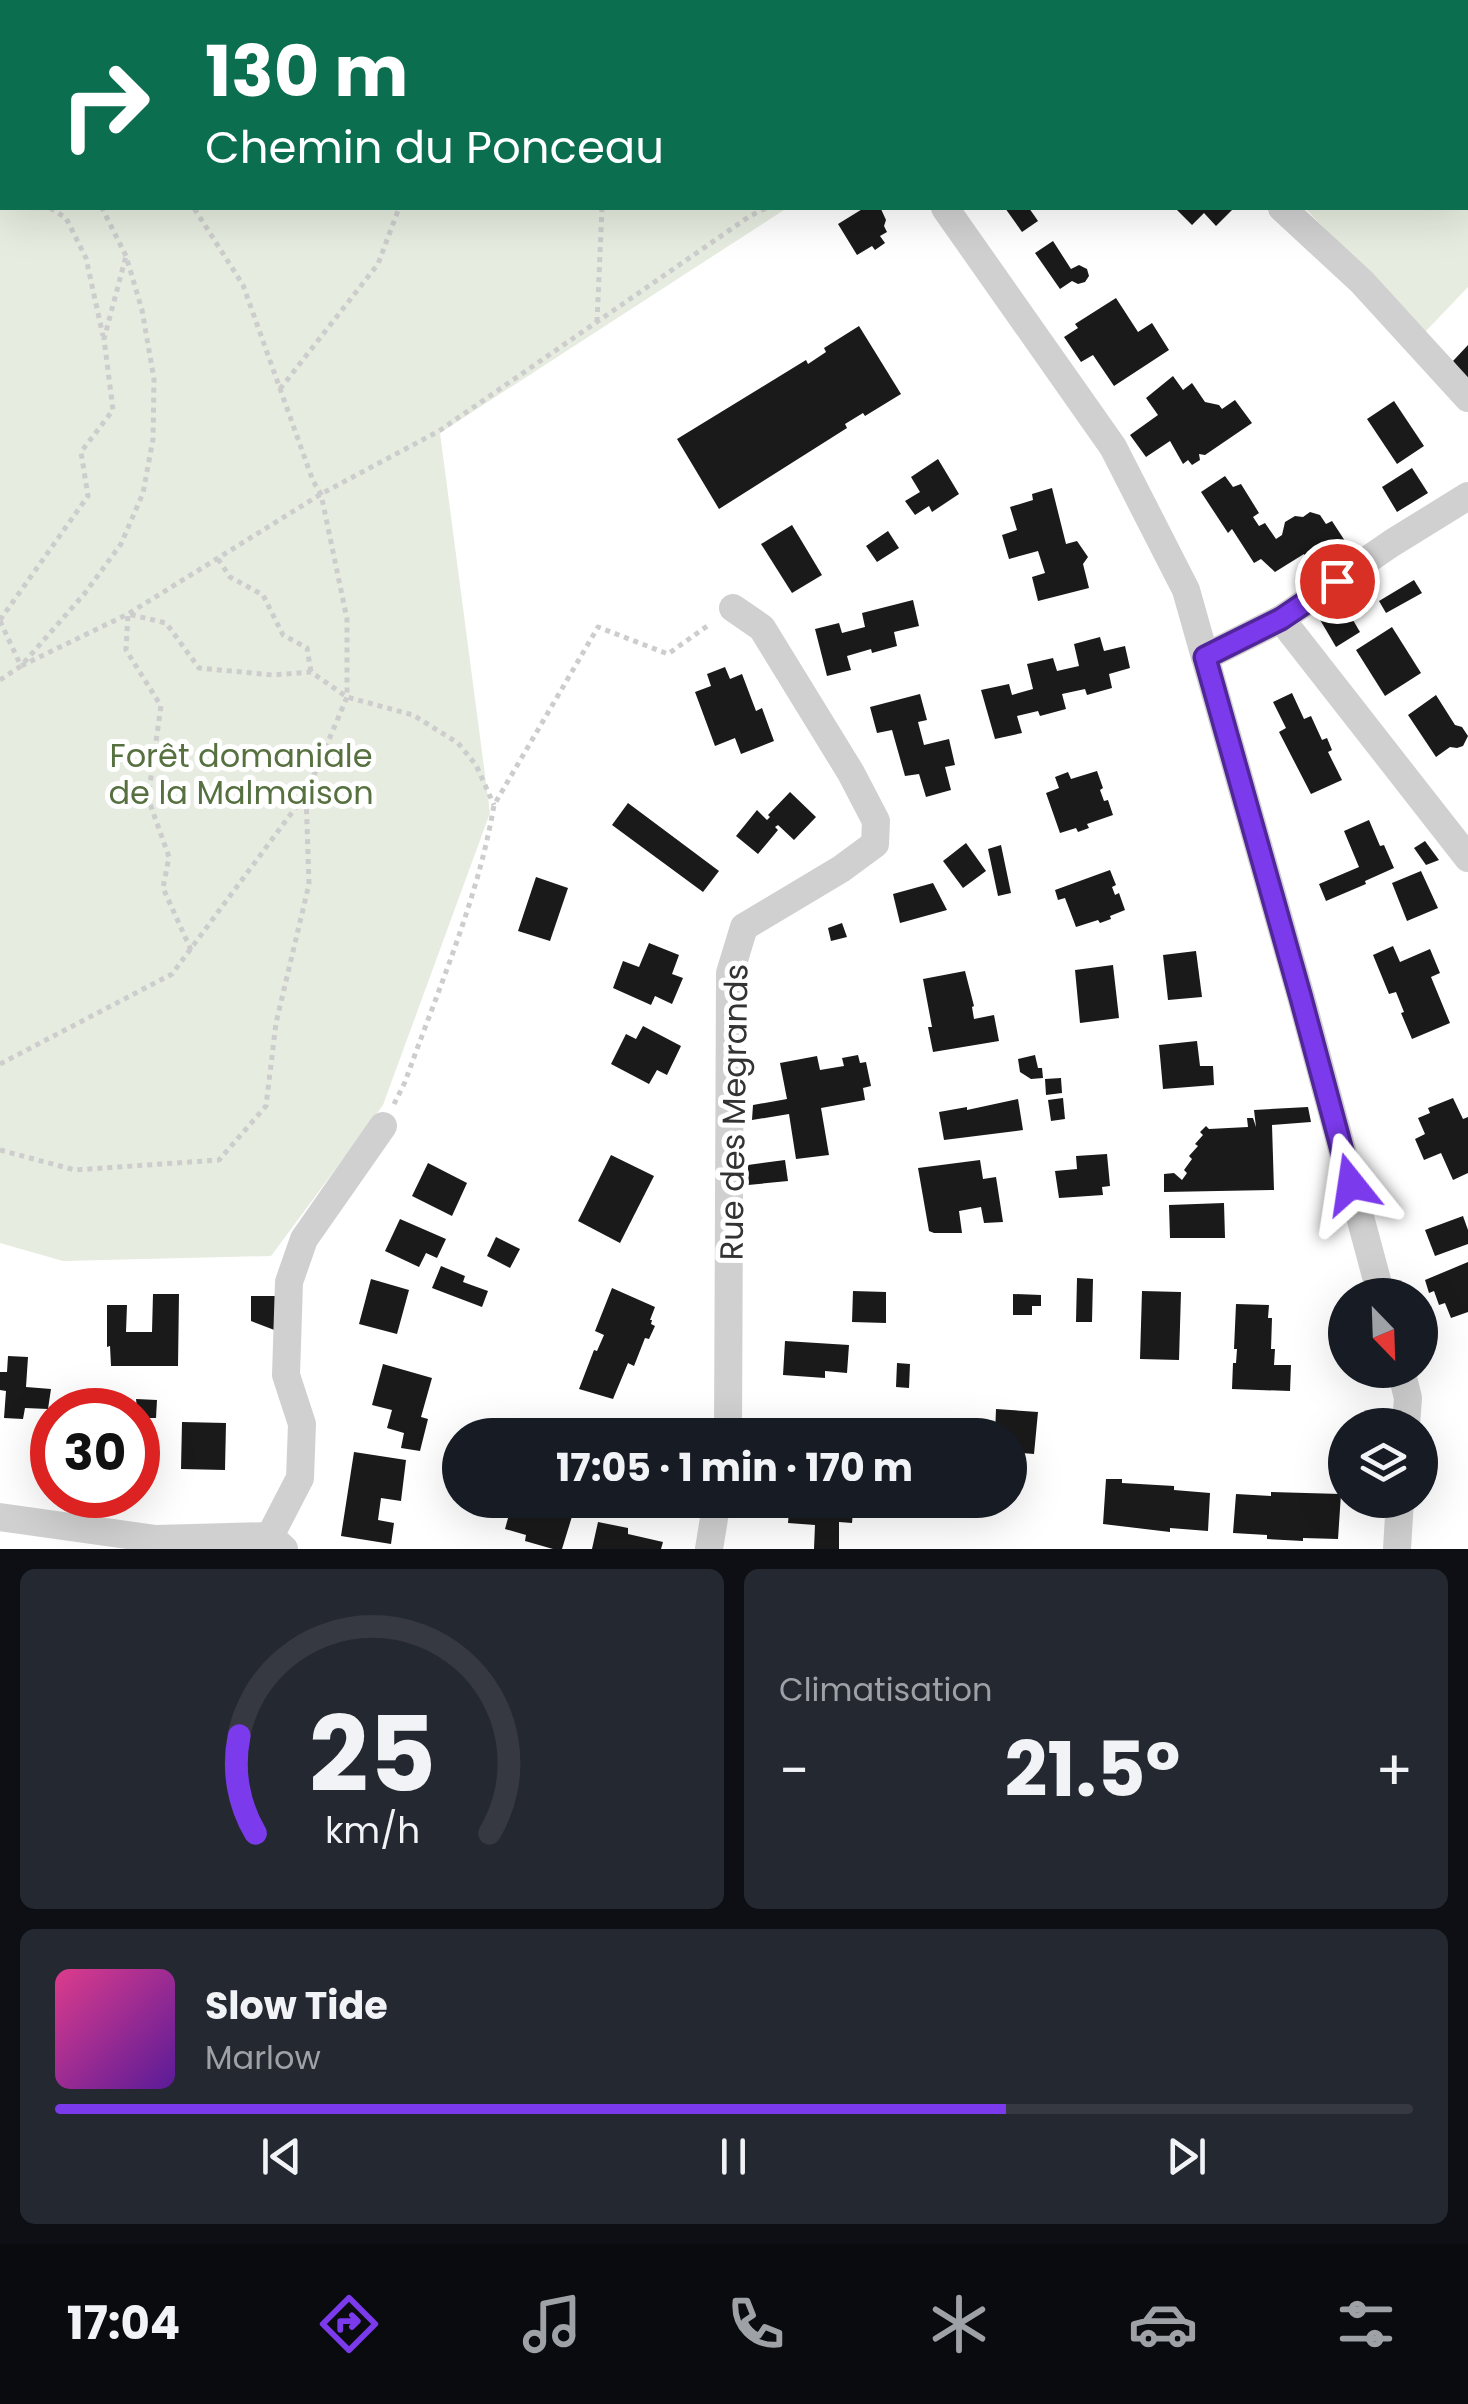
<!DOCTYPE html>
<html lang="fr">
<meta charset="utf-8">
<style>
body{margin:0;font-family:Poppins,sans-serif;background:#242831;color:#f1f3f6;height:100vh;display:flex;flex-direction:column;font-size:38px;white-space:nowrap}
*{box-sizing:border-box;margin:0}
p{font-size:32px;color:#9ea1a6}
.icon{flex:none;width:55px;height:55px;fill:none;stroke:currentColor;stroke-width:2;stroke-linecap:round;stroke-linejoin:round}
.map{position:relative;height:1549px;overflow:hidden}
.panel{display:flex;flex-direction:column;gap:20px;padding:20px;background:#0d0f14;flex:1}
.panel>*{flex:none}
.top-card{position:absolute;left:0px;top:0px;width:1470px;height:210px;box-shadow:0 10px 40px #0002;background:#0b6e4f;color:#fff;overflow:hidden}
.needle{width:65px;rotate:157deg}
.fabs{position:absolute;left:1328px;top:1278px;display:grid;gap:20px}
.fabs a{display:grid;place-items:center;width:110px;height:110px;border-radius:50%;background:#171b24;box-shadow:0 10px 40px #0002;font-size:50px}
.speed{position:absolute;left:30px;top:1388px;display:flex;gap:20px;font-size:50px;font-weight:700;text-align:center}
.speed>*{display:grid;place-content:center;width:130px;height:130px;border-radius:50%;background:#171b24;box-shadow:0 10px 40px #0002;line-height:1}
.speed .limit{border:15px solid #d22;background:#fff;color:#111}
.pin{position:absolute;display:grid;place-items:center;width:85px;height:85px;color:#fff;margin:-42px;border:5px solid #fff;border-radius:50%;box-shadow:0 2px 10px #0007}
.me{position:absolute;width:110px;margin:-55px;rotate:345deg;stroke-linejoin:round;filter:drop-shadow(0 0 8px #0008)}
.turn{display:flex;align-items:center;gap:35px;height:210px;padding:0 40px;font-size:45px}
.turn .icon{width:130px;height:130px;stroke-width:2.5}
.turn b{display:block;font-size:70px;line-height:85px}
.big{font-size:75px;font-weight:700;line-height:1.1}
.panel .tile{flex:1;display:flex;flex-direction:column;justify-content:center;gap:15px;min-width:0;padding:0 35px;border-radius:15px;background:#242831}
.panel .dial{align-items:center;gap:0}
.dial svg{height:260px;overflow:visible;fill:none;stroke:#363941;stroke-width:7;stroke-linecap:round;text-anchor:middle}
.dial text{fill:#f1f3f6;stroke:none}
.song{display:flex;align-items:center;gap:30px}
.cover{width:120px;height:120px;border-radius:15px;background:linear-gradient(135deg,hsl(330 70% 55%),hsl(270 70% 35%))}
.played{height:10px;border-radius:5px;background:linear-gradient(90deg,#7c3aed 70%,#363941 70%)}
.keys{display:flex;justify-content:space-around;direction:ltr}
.heat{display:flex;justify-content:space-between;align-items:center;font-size:55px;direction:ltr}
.panel .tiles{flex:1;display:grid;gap:20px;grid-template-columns:1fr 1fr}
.tile:last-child{grid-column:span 2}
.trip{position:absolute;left:442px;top:1418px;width:585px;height:100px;border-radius:50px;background:#171b24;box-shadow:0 10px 40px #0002;font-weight:700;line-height:100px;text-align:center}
.tabs{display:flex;height:160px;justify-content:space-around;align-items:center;background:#090b0e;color:#9ea1a6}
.tabs .icon{width:70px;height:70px}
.tabs .on{color:#7c3aed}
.tabs b{font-size:45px;color:#f1f3f6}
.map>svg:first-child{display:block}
</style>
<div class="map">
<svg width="1468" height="1549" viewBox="0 0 1468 1549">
<rect width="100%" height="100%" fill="#fff"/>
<g fill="#e6ecdf">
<polygon points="0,0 1116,0 1115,2 2,2 2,208 787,208 440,433 490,813 383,1105 271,1256 63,1261 0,1243"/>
<polygon points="1144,0 1468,0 1468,287 1424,333 1305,208 1468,208 1468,2 1143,2"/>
</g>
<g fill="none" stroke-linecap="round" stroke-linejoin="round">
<polyline stroke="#cfe2ee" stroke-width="9" points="979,2 979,0"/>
</g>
<g fill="#1a1a1a">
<polygon points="864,208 881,209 886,220 884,226 887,232 880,236 885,243 875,250 872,246 857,255 838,224"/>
<polygon points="1005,208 1029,208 1038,221 1022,232"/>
<polygon points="1175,208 1234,208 1216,226 1204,213 1192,225"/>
<polygon points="1053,241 1071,269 1079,265 1087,269 1089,276 1085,282 1078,284 1072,281 1060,289 1035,253"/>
<polygon points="1116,298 1138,332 1152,323 1169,350 1114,386 1093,355 1081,362 1064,337 1078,328 1075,324"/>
<polygon points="859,326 901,394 865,416 863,413 845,424 847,428 719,509 677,439 806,360 808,364 826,352 824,348"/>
<polygon points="1468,345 1468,380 1453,361"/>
<polygon points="1173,376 1183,390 1192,383 1205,402 1219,405 1222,409 1235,400 1252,423 1205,455 1199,454 1200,460 1192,465 1188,460 1183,464 1170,441 1146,457 1130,435 1158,415 1146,398"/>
<polygon points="1394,401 1424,446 1397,464 1367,419"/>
<polygon points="938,459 959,494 932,512 929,506 915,515 905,501 920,492 911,477"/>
<polygon points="1412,468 1428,493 1397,512 1382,487"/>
<polygon points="1225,476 1233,487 1241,484 1259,513 1253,517 1259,526 1265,523 1276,539 1282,535 1285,522 1295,516 1303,517 1310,512 1320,515 1326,524 1332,521 1347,544 1312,567 1304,554 1275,572 1261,559 1254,563 1232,529 1228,533 1201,492"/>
<polygon points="1052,488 1066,544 1077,541 1088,557 1083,564 1089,588 1038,601 1032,577 1045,573 1038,551 1009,559 1002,535 1017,530 1010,507 1033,500 1032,494"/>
<polygon points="792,525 822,575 792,593 761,544"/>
<polygon points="888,531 899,548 877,562 866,546"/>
<polygon points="1414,580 1422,593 1386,613 1379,601"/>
<polygon points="913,600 919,626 894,632 897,646 872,653 871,649 847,656 851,670 827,676 815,629 839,623 842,633 865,627 862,613"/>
<polygon points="1343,603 1360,632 1336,647 1319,618"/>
<polygon points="1392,627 1421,673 1385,696 1356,650"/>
<polygon points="1100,637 1104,651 1125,646 1130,668 1109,674 1112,688 1087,695 1085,689 1062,694 1066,709 1040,716 1038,711 1017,716 1022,733 995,739 981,690 1009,684 1012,695 1033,689 1027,664 1053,658 1057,671 1079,666 1074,644"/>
<polygon points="725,667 730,679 742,674 756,711 762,708 774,741 741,754 735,738 715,746 695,692 711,686 707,674"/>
<polygon points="1292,693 1304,719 1311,716 1322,740 1327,738 1332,750 1328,752 1342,780 1311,794 1279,732 1286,728 1273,702"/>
<polygon points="920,694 927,720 918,722 924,745 949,739 955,765 945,767 951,790 926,797 919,774 905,776 892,730 877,733 870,707"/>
<polygon points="1436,695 1455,725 1462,727 1468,736 1463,746 1457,748 1450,747 1436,757 1408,715"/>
<polygon points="1097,771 1103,788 1100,790 1104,801 1108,800 1113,815 1087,824 1089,828 1078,832 1076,828 1060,833 1046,793 1059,788 1055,777 1068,772 1071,779"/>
<polygon points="790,792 816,817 794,840 778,825 775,827 778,830 758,854 736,836 757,810 767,820 770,817 768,815"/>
<polygon points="628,803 719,871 703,892 612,825"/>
<polygon points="1369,820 1380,846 1384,845 1394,868 1365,881 1366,884 1326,901 1319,884 1359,867 1344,831"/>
<polygon points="1425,841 1439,860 1426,865 1414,848"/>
<polygon points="966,843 986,871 963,888 943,861"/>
<polygon points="1001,845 1011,893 998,896 988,849"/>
<polygon points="1110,870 1116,885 1112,887 1115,895 1119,893 1125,910 1110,916 1111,919 1100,923 1098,920 1076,927 1065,898 1058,900 1055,890"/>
<polygon points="1421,871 1438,908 1407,921 1392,883"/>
<polygon points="536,877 568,888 550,941 518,931"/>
<polygon points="933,883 947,910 900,923 893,894"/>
<polygon points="842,923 847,937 831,941 828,928"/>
<polygon points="649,943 679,955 672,974 683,978 672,1004 655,996 651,1005 613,988 623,961 639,967"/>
<polygon points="1393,946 1400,962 1430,949 1440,973 1431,977 1450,1023 1412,1039 1401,1013 1404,1012 1396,992 1389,994 1373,955"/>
<polygon points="1196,951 1202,997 1168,1000 1163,955"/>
<polygon points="1113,965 1119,1018 1080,1023 1075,970"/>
<polygon points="965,971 974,1006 972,1007 974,1019 994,1015 999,1041 933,1052 928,1027 932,1027 923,979"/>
<polygon points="643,1026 681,1046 667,1075 657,1070 649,1084 611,1064 626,1034 636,1039"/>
<polygon points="1197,1041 1200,1066 1213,1066 1214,1085 1163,1089 1159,1045"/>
<polygon points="858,1055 860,1063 866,1062 871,1086 863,1088 865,1100 821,1108 829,1155 796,1159 789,1114 752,1120 753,1105 787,1099 780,1063 817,1056 820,1070 844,1066 842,1058"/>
<polygon points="1035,1055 1038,1068 1042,1068 1043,1078 1031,1079 1020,1072 1018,1059"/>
<polygon points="1061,1078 1062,1093 1046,1095 1045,1079"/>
<polygon points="1063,1098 1065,1119 1051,1121 1048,1100"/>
<polygon points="1453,1098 1463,1119 1468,1117 1468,1173 1453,1180 1441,1153 1424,1160 1415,1139 1425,1134 1418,1118 1430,1113 1428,1108"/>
<polygon points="1018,1099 1023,1130 944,1140 939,1112 967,1107 967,1110"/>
<polygon points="1308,1107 1311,1122 1272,1125 1274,1190 1164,1192 1164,1174 1174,1173 1182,1180 1187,1173 1184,1170 1192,1159 1189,1156 1198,1146 1195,1144 1203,1135 1200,1132 1206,1126 1209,1129 1248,1127 1247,1118 1253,1118 1256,1127 1254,1110"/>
<polygon points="1107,1154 1110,1186 1102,1187 1103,1195 1059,1198 1055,1171 1077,1169 1076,1156"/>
<polygon points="611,1155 654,1176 620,1243 578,1221"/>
<polygon points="785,1160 788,1181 748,1185 748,1165"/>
<polygon points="980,1160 983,1179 996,1177 1003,1222 984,1223 981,1207 959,1211 962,1233 934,1233 929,1231 918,1168"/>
<polygon points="428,1163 467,1183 452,1216 412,1196"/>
<polygon points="1224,1203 1225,1238 1170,1238 1169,1205"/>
<polygon points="1463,1216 1468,1230 1468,1244 1435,1256 1425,1230"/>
<polygon points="400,1219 446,1239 437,1258 426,1253 419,1267 385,1251"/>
<polygon points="496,1237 520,1249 510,1268 487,1256"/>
<polygon points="1468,1262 1468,1312 1451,1318 1445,1303 1439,1305 1434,1291 1429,1293 1425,1280"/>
<polygon points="441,1266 465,1276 463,1282 488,1291 482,1307 432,1288"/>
<polygon points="1077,1278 1093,1279 1092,1322 1076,1322"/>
<polygon points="371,1279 409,1290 397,1334 359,1324"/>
<polygon points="612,1288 655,1307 650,1320 652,1320 651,1324 655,1326 649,1339 645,1338 634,1366 628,1363 613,1399 579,1389 594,1350 597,1351 604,1335 595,1331"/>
<polygon points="853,1291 886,1292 886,1323 852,1322"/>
<polygon points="1142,1291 1181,1292 1179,1360 1140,1359"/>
<polygon points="153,1294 179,1294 178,1366 111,1366 110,1346 107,1347 107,1305 127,1305 126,1332 152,1332"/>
<polygon points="1013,1294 1041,1295 1041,1306 1032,1306 1032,1315 1013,1315"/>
<polygon points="251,1296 278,1296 277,1331 251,1321"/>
<polygon points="1236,1304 1269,1305 1268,1318 1272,1318 1271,1349 1275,1349 1274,1365 1291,1365 1290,1391 1232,1389 1233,1363 1236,1363 1237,1349 1234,1349"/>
<polygon points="785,1341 849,1345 847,1373 825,1371 825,1378 783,1375"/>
<polygon points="8,1356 28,1357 26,1387 51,1389 48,1409 25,1408 23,1419 4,1418 6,1391 0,1390 0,1372 7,1372"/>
<polygon points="897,1363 910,1364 909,1388 896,1387"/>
<polygon points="383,1364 432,1378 421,1417 428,1419 420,1451 401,1448 404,1433 387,1428 392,1410 372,1405"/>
<polygon points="136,1399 157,1400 156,1418 138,1418"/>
<polygon points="996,1409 1038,1412 1034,1454 1010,1452 1010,1435 995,1435"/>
<polygon points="182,1422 226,1423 225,1470 181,1469"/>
<polygon points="354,1452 406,1460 401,1501 381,1498 378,1520 394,1523 391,1544 341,1536"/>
<polygon points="1106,1479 1122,1479 1122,1483 1174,1486 1174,1490 1210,1493 1208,1531 1170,1528 1170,1532 1103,1524"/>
<polygon points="1271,1492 1341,1494 1338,1539 1303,1538 1303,1541 1267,1539 1267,1535 1233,1533 1236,1494 1271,1496"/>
<polygon points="513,1500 553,1500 552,1504 574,1510 562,1549 553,1549 525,1541 526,1535 505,1529"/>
<polygon points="790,1500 854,1500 852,1523 839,1522 839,1549 814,1549 815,1525 788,1523"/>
<polygon points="598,1522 628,1528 628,1534 663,1542 661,1549 592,1549"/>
</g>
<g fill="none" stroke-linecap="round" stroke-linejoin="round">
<g stroke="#cdcdcd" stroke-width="5" stroke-dasharray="5 5" stroke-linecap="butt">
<polyline points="63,0 64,2"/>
<polyline points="374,0 376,2"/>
<polyline points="1031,0 1035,2"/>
<polyline points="118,2 121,0"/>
<polyline points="622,2 624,0"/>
<polyline points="668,2 669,0"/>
<polyline points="1448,2 1451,0"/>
<polyline points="0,74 2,77"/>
<polyline points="0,174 2,176"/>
<polyline points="50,208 66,218 86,258 103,336"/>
<polyline points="597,322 602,208"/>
<polyline points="280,389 378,264 399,208"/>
<polyline points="218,559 230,577 263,595 283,635 307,648 311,672"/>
<polyline points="0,620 88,496 81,452 113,410 104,339 126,256"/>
<polyline points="0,621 21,666 128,614 321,494 439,431 750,216 766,208"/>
<polyline points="0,680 21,666 85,593 121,544 143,493 153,439 154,379 142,310 126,256 102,208"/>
<polyline points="191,950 163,888 169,857 148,798 161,706 126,650 128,614 166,623 199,668 273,675 311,672 347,697 413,715 458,743 476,765 494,805"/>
<polyline points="0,1064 172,974 305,795"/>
<path d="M394,1104L405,1082C437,992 478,900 494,805L598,627L668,654L710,624"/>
<polyline points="0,1150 75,1170 219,1160 266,1106 276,1023 309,884 306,794 347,697 347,619 321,494 313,481 243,285 194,208"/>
</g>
<g stroke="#d0d0d0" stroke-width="28">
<polyline points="819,0 820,2"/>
<polyline points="1129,2 1131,0"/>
<polyline points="945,208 1113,447 1186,590 1301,997 1381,1295"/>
<polyline points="1282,208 1362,282 1468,398"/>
<polyline points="1281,619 1468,858"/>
<polyline points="1205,657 1281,619 1392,543 1468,496"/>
<polyline points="1401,1370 1408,1398 1406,1425"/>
<polyline points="728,1435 730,973 744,927 841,869 875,844 876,821 851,773 762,628 733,608"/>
<polyline points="0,1517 156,1539 270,1536"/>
<polyline points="284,1549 270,1536 300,1478 302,1424 286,1375 289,1282 304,1239 383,1126"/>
<polyline points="709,1549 717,1500"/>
<polyline points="1397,1549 1400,1500"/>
</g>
</g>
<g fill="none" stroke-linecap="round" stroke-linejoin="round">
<defs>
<polyline id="route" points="1337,581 1281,619 1205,657 1301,998 1351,1184"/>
</defs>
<use href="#route" stroke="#51269a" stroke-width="25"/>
<use href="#route" stroke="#7c3aed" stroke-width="18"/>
</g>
<g text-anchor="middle" stroke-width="10" stroke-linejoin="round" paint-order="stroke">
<g font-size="32" fill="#56703f" stroke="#fff">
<text x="241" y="767">Forêt domaniale<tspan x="241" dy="37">de la Malmaison</tspan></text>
</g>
<g font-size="32" fill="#333" stroke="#fff">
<text transform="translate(734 1112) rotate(-89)" y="11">Rue des Megrands</text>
</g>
</g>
</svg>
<div class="fabs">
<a><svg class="needle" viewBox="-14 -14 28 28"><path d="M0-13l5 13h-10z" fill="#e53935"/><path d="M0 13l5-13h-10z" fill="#9ea1a6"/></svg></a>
<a><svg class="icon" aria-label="layers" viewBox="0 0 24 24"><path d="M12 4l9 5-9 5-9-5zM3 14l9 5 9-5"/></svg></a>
</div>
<div class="speed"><div class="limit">30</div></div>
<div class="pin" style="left:1337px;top:581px;background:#d93025"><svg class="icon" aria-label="arrive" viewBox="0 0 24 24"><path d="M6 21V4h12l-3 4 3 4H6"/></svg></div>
<svg class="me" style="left:1351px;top:1184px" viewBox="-20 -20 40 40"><path d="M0-17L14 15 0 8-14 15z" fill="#7c3aed" stroke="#fff" stroke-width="4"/></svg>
<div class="trip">17:05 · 1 min · 170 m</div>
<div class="top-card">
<div class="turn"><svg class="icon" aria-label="right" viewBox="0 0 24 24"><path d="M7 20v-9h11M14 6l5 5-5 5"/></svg><div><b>130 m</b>Chemin du Ponceau</div></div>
</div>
</div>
<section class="panel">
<div class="tiles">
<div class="tile dial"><svg viewBox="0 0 100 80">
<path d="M14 69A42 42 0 1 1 86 69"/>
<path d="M14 69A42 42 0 0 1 9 39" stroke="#7c3aed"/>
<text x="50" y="56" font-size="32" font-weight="700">25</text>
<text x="50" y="72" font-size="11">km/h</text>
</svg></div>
<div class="tile"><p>Climatisation</p>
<div class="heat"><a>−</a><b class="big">21.5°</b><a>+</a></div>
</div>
<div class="tile">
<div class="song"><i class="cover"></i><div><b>Slow Tide</b><p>Marlow</p></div></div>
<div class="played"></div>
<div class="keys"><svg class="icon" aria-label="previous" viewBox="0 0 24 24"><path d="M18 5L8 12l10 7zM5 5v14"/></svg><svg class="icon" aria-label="pause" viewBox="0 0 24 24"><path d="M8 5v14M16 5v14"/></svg><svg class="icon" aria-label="next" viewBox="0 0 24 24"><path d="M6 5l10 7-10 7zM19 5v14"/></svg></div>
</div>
</div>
</section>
<nav class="tabs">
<b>17:04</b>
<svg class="icon on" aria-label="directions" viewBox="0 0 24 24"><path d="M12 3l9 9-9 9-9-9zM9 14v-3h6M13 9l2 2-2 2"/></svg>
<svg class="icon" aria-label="music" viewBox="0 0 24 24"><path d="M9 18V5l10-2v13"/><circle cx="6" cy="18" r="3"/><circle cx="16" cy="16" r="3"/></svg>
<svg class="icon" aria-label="phone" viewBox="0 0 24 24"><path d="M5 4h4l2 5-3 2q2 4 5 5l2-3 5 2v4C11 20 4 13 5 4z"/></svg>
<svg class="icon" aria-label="climate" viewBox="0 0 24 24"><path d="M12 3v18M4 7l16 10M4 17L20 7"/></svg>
<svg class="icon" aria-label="car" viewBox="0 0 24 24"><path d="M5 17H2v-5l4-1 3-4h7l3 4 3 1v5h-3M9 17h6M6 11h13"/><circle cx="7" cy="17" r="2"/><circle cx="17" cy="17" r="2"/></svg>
<svg class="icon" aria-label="filters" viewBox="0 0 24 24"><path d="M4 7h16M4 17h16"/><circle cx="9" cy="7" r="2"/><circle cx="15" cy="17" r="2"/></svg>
</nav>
